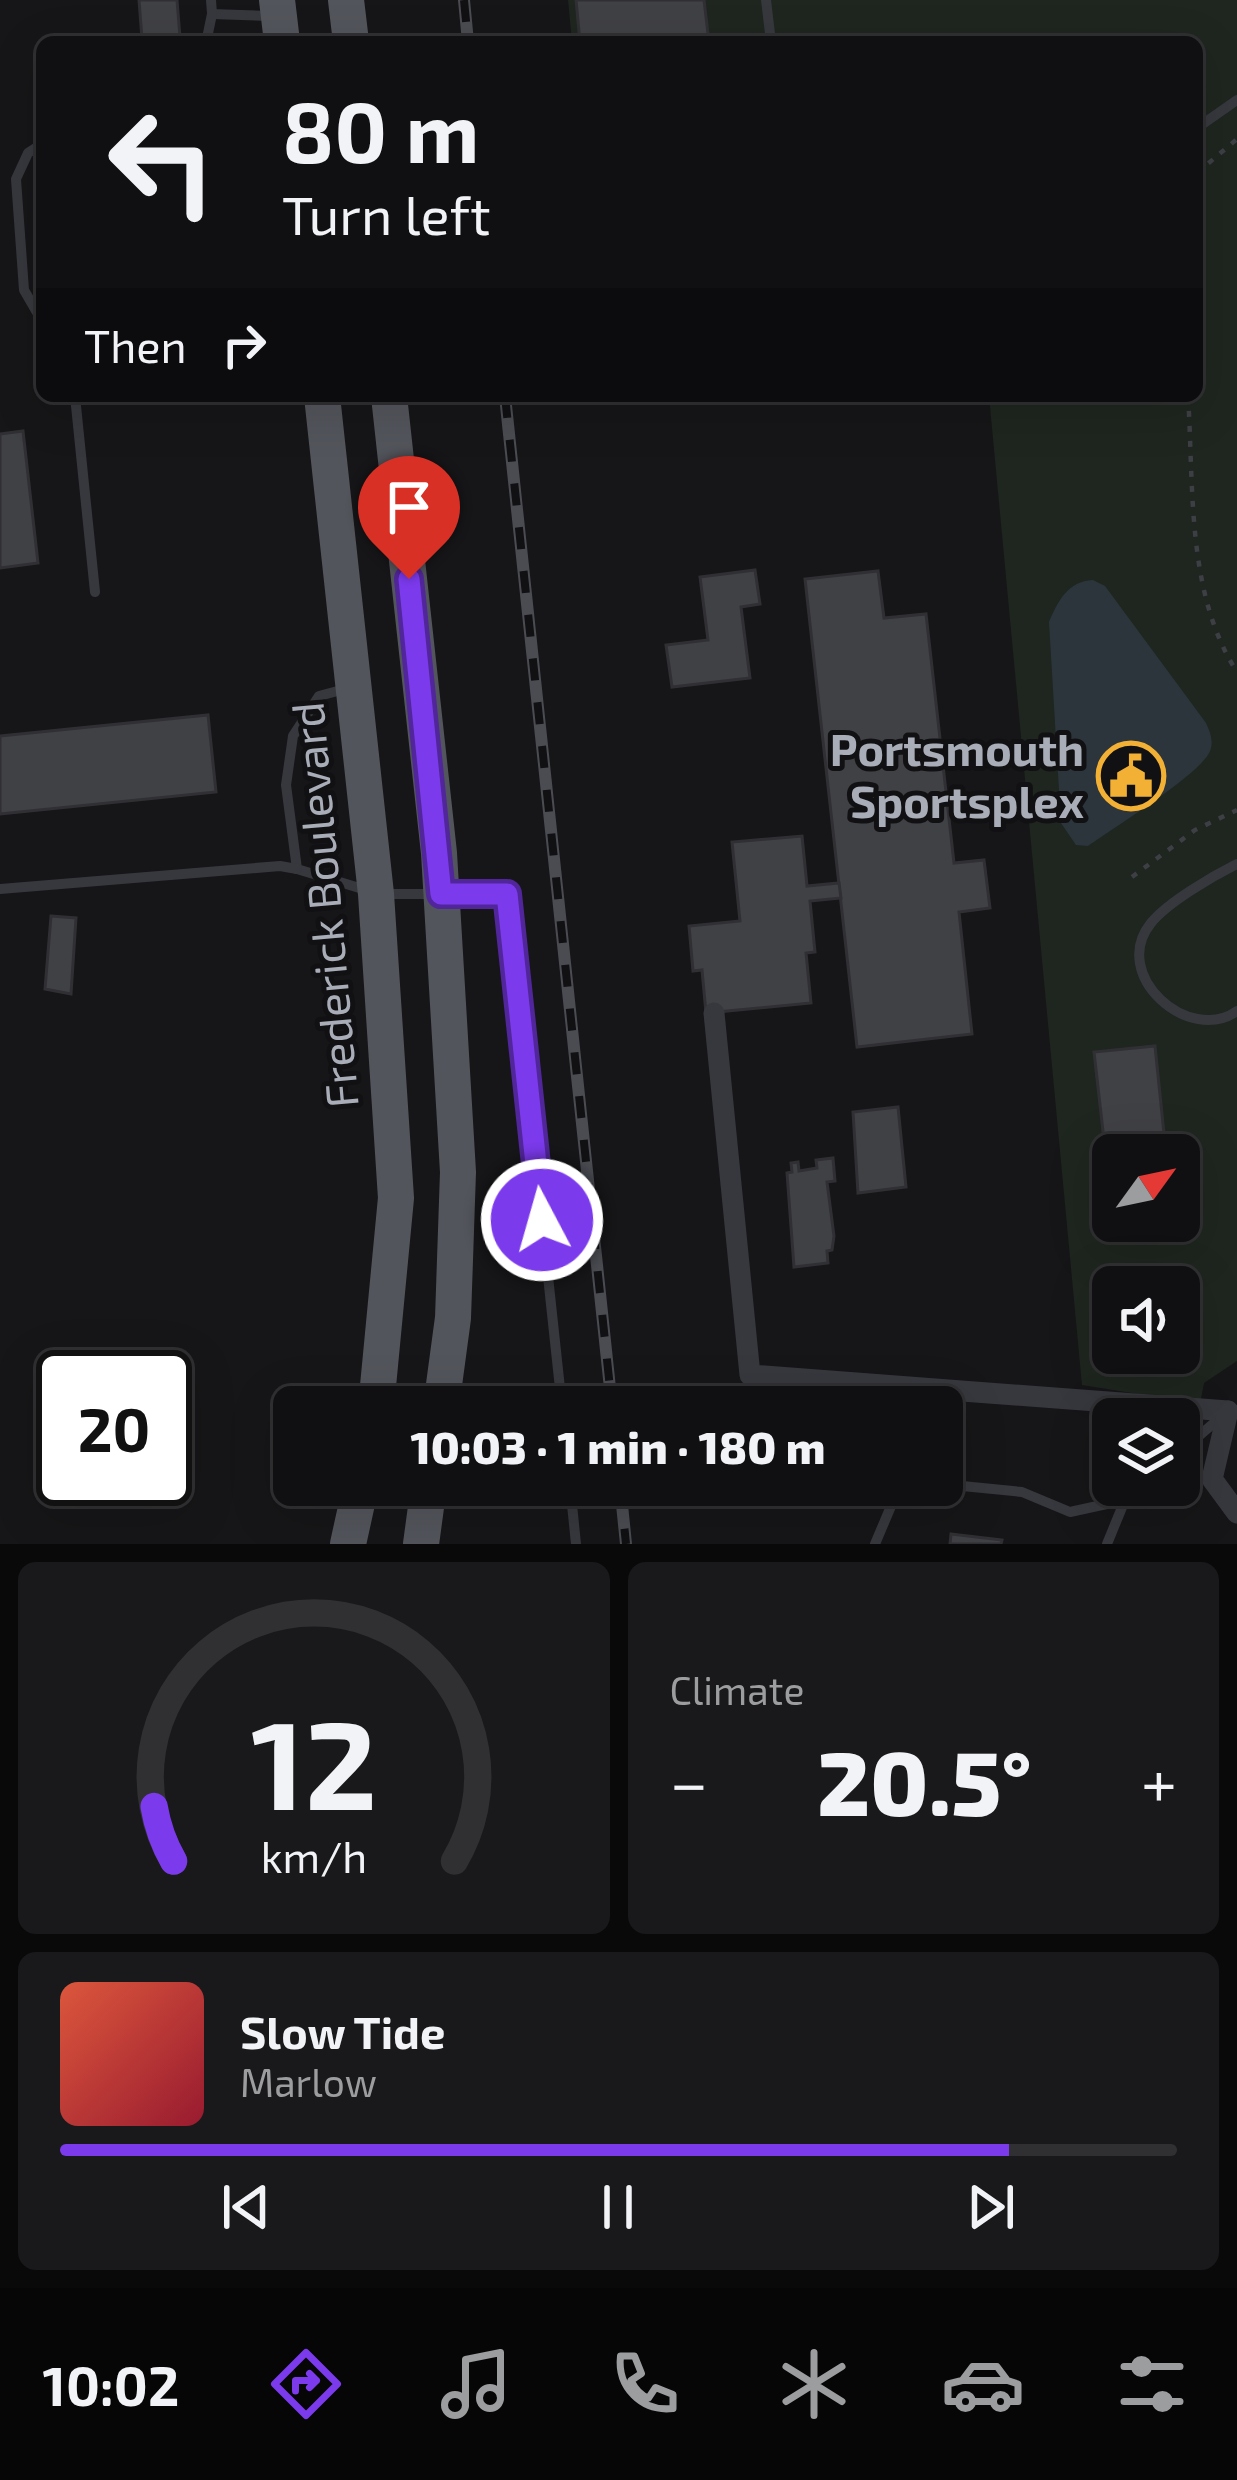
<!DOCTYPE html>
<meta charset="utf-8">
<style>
body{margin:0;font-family:"Exo 2",sans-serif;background:#19191b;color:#f1f3f6;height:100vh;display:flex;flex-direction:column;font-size:45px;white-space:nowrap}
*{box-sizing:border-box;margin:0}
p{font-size:39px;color:#9c9d9f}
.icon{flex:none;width:66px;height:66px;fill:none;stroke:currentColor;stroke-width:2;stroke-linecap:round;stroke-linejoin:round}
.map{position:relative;height:1544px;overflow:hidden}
.details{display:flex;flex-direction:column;gap:18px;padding:18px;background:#09090a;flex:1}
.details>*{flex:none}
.hud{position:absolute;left:36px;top:36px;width:1167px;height:366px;border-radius:18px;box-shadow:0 12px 48px #0002,0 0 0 3px #303032;background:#101012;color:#f1f3f6;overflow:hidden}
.needle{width:78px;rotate:57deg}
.controls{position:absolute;left:1092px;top:1134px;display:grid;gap:24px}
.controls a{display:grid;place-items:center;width:108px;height:108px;border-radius:18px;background:#101012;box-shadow:0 12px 48px #0002,0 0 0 3px #303032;font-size:60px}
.speed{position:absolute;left:36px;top:1350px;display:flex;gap:24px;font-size:60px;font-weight:700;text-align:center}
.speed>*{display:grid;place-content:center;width:156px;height:156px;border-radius:50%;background:#101012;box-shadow:0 12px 48px #0002,0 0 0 3px #303032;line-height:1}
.speed .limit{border:6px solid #111;border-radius:18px;background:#fff;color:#111}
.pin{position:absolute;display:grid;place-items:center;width:102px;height:102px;color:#fff;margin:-123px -51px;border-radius:50% 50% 50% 0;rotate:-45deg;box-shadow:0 0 12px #0007}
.pin .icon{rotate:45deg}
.me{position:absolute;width:132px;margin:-66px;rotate:354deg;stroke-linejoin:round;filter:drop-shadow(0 0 9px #0008)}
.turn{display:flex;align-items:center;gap:42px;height:252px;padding:0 48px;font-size:54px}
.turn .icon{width:156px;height:156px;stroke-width:2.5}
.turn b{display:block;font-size:84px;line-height:102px}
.then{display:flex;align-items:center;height:114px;padding:0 48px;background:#0003;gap:24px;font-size:45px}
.big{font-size:90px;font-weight:800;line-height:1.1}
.details .card{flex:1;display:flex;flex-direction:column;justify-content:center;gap:18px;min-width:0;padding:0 42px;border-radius:18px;background:#19191b}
.details .dial{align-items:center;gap:0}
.dial svg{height:312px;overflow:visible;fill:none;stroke:#303032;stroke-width:7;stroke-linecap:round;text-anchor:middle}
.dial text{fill:#f1f3f6;stroke:none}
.song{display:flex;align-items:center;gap:36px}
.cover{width:144px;height:144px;border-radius:18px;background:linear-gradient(135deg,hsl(10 70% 55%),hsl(350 70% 35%))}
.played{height:12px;border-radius:6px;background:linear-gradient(90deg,#7c3aed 85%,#303032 85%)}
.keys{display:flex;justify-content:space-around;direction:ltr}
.heat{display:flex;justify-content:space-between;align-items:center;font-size:66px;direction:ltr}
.details .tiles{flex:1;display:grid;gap:18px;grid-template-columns:1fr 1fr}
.card:last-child{grid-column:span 2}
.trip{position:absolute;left:273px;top:1386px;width:690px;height:120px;border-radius:18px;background:#101012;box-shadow:0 12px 48px #0002,0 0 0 3px #303032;font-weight:800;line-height:120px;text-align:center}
.tabs{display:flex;height:192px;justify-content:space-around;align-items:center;background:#060607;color:#9c9d9f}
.tabs .icon{width:84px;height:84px}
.tabs .current{color:#7c3aed}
.tabs b{font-size:54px;color:#f1f3f6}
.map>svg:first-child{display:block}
</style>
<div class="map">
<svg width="1237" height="1544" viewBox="0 0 1237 1544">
<rect width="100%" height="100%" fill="#161618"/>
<path fill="#1e261f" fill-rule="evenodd" d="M568,0H1237V1361L1204,1383L1200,1404L1082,1385L989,396H1197V42H572ZM1113,1155H1179V1221H1113ZM1113,1287H1179V1353H1113Z"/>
<path fill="#2c353c" d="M1093,580L1105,586L1206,723C1210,732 1214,741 1210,751C1202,773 1112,829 1088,846L1076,845L1061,823L1049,622C1058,601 1068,581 1093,580Z"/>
<g fill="#404145" stroke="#303034" stroke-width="3">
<polygon points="139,0 177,0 180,37 142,39"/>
<polygon points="576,0 704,0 709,42 580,42"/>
<polygon points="23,431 38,563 0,568 0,434"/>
<polygon points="755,570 760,604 741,607 750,678 672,687 666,645 708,640 700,577"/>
<polygon points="878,571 884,618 926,614 954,863 984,860 990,908 959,912 972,1034 857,1047 805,579"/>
<polygon points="208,715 216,792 0,814 0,736"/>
<polygon points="802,836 807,886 839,883 841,898 810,901 815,952 806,953 811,1003 706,1013 702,970 693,971 689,926 740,921 732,842"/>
<polygon points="51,916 76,918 71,994 45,989"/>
<polygon points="1155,1046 1165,1143 1105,1149 1094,1052"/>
<polygon points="898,1107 906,1187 858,1193 853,1112"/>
<polygon points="833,1158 835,1181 827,1182 834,1236 832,1250 827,1251 828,1263 794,1267 787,1173 792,1172 791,1163 798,1162 799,1171 817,1168 816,1160"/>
<polygon points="951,1534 1002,1540 1001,1544 950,1544"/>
</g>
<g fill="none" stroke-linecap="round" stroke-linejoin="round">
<g stroke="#3d3f44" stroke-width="4.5" stroke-dasharray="6 9" stroke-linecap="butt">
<polyline points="1197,173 1237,139"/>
<path d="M1188,396C1194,487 1186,593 1237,672"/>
<polyline points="1132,877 1195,830 1237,810"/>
</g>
<g stroke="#37383d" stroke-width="10">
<polyline points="211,0 212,14 270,16"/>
<polyline points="766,0 771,42"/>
<polyline points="201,42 207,38 212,14"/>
<polyline points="1197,128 1237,100"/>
<polyline points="42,144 28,153 16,179 24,290 42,321"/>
<polyline points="75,396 95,592"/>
<polyline points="345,689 319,696 293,736 286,785 297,869 366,890"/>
<path d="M1237,864C1213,876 1168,902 1151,923C1109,975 1189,1045 1237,1011"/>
<polyline points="0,889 280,866 297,869"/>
<polyline points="385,894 507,894 562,1407"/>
<polyline points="1179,1453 1221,1417"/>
<polyline points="942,1484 1022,1492 1070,1512 1125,1500"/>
<polyline points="570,1485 576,1544"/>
<polyline points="875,1544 900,1485"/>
<polyline points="1107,1544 1125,1500 1142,1485"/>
</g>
<g stroke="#37383d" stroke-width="21">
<polyline points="714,1013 750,1375 1228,1411"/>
<polyline points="1228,1411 1212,1479 1237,1513"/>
</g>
<g stroke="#53555c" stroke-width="36">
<polyline points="277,0 282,42"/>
<polyline points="346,0 351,42"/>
<polyline points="322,396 376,894 396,1198 376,1407"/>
<polyline points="389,396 439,853 458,1172 453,1318 441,1407"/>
<polyline points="348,1544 361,1485"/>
<polyline points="421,1544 429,1485"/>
</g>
<defs>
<g id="rail">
<polyline points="464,0 468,42"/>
<polyline points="505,396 612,1407"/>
<polyline points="620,1485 626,1544"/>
</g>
</defs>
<use href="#rail" stroke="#4a4c52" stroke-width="12"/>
<use href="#rail" stroke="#111113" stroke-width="8" stroke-dasharray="22" stroke-linecap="butt"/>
</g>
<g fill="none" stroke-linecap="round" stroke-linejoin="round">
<defs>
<polyline id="route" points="409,579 441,894 507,894 542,1220"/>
</defs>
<use href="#route" stroke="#51269a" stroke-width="30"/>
<use href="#route" stroke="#7c3aed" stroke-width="21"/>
</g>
<defs>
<symbol id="civic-ring" viewBox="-11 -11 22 22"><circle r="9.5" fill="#111113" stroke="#f2b134" stroke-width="1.5"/><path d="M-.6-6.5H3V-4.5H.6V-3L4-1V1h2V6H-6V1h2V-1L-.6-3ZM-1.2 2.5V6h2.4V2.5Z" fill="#f2b134"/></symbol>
</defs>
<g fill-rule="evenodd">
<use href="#civic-ring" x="1093" y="738" width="76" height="76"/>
</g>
<g text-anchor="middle" stroke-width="10" stroke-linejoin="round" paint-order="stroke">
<g font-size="45" font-weight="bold" fill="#a8adb8" stroke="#111113" text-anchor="end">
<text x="1084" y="766">Portsmouth<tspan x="1084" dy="52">Sportsplex</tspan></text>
</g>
<g font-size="45" fill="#a8adb8" stroke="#111113">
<text transform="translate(325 905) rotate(-95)" y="16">Frederick Boulevard</text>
</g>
</g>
</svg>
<div class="controls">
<a><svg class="needle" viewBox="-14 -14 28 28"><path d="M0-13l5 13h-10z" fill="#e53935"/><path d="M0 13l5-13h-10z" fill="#9c9d9f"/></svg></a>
<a><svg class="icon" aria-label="sound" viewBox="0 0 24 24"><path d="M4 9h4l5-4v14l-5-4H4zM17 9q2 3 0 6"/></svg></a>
<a><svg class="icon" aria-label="layers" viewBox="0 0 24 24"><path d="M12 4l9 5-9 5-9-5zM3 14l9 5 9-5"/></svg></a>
</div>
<div class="speed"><div class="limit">20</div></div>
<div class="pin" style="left:409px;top:579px;background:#d93025"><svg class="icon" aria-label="arrive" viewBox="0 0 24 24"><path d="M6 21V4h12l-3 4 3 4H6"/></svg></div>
<svg class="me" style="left:542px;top:1220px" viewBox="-20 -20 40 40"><circle r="17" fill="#7c3aed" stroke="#fff" stroke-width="3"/><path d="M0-11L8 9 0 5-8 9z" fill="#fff"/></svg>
<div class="trip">10:03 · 1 min · 180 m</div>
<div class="hud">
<div class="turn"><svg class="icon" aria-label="left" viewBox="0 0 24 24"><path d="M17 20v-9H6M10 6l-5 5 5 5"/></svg><div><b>80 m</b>Turn left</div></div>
<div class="then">Then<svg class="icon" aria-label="right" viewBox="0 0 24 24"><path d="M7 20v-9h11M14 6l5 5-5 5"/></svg></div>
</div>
</div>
<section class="details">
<div class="tiles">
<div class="card dial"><svg viewBox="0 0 100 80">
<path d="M14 69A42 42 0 1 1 86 69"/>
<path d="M14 69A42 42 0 0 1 9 55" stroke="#7c3aed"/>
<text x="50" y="56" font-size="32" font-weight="700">12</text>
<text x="50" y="72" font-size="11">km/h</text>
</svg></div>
<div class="card"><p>Climate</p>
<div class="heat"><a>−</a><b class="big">20.5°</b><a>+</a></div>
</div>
<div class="card">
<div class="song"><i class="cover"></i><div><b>Slow Tide</b><p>Marlow</p></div></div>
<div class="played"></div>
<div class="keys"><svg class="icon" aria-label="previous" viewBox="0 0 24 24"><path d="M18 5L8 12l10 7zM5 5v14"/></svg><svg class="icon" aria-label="pause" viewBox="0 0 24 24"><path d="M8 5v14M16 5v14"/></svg><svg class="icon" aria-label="next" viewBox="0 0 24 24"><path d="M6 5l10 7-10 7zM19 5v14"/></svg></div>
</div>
</div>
</section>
<nav class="tabs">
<b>10:02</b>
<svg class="icon current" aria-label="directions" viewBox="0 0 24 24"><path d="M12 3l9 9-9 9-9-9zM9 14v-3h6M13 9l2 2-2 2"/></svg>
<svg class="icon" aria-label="music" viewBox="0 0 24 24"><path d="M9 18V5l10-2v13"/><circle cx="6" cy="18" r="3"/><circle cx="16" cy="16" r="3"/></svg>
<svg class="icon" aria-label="phone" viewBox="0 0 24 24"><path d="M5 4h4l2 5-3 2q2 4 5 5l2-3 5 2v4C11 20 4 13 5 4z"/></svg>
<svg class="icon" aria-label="climate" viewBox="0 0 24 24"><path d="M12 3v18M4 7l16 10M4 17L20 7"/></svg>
<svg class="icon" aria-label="car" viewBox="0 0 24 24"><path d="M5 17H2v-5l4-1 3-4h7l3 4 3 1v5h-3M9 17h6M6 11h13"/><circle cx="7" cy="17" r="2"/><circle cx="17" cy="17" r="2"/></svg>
<svg class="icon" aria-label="filters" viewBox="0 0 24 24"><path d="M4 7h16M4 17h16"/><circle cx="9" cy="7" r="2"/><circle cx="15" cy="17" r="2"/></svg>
</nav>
